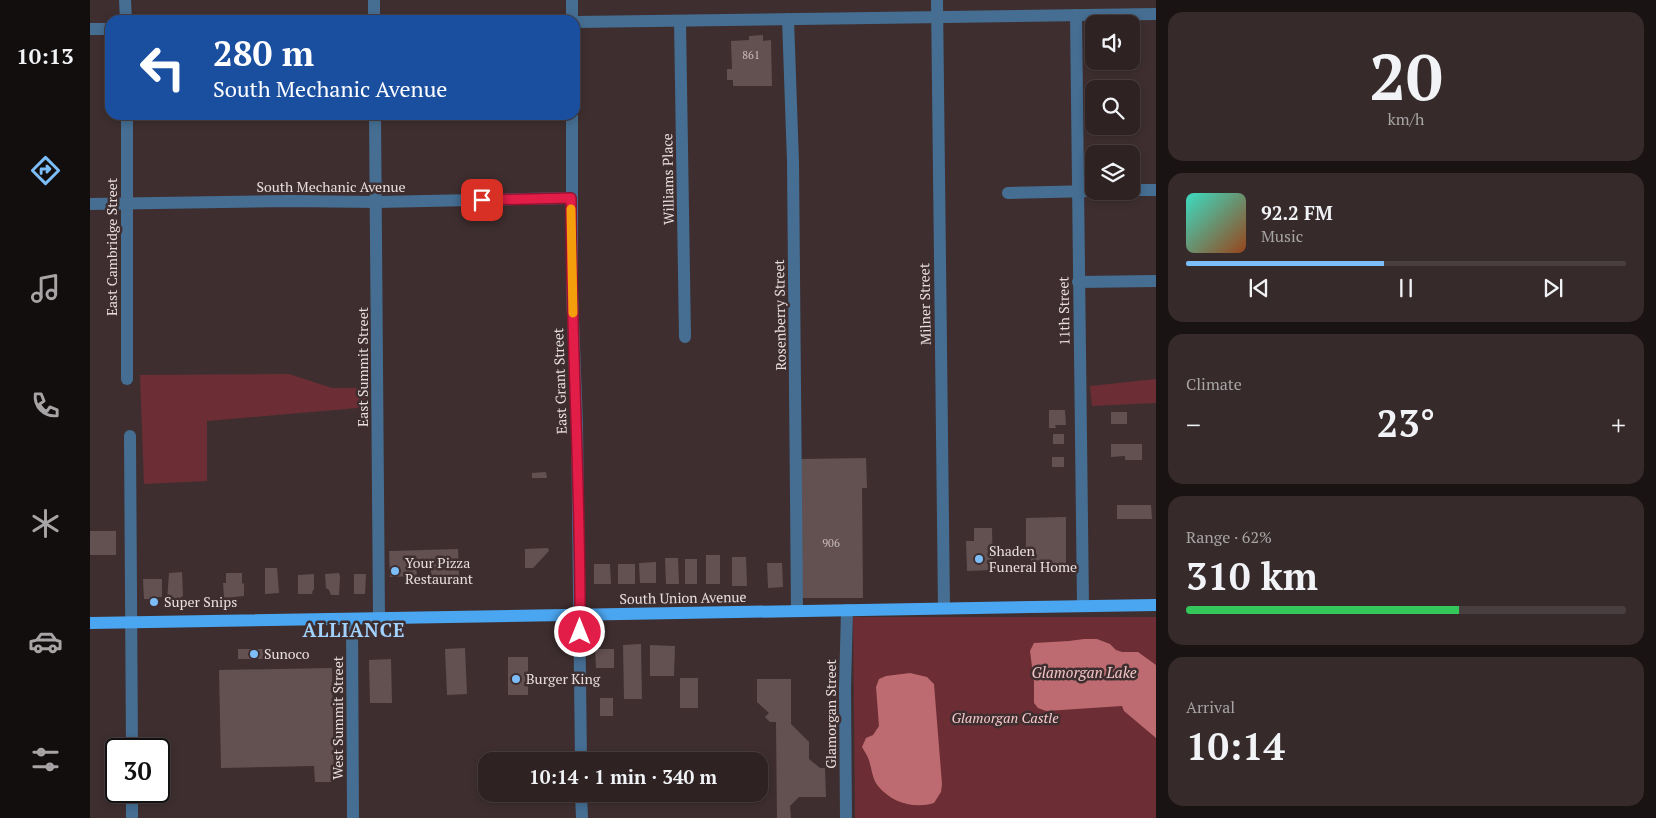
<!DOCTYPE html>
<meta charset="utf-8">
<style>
body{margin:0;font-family:"PT Serif",serif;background:#362a2b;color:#f1f3f6;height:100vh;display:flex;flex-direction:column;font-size:19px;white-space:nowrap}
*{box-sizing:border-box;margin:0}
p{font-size:16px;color:#a7a4a6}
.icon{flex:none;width:28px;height:28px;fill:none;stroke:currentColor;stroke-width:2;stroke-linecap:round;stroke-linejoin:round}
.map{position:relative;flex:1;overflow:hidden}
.side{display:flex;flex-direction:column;gap:12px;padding:12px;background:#191313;width:500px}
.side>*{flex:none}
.banner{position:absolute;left:15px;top:15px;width:475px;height:105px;border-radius:15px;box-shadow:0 2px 8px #0003,0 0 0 1px #493f41;background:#1a4fa0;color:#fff;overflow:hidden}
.buttons{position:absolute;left:995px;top:15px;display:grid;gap:10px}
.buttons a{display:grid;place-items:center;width:55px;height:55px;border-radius:10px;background:#2e2223;box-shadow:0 2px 8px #0003,0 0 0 1px #493f41;font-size:25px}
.speed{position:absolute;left:15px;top:738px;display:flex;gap:10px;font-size:25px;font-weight:700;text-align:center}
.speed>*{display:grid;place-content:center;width:65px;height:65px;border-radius:50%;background:#2e2223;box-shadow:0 2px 8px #0003,0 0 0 1px #493f41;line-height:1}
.speed .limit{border:2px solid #111;border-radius:8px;background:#fff;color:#111}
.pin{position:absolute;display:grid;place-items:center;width:42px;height:42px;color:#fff;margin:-21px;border-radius:10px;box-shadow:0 2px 8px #0006}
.me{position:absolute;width:55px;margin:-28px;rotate:0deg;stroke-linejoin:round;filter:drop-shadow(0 0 4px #0008)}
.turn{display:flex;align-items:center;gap:18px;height:105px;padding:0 25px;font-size:22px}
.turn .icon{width:65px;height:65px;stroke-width:2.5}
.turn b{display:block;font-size:35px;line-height:42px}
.big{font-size:38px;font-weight:600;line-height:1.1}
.side .widget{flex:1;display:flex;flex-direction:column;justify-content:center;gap:8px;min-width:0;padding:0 18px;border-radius:15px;background:#362a2b}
.side .dial{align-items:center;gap:0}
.dial b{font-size:65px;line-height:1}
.song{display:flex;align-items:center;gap:15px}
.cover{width:60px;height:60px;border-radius:8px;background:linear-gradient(135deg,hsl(170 70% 55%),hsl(20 70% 35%))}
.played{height:5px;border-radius:2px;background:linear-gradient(90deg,#7cbef9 45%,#493f41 45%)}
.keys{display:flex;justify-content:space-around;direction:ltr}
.heat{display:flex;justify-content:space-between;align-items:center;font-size:28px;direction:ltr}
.charge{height:8px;border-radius:4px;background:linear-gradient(90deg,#34c759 62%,#493f41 0)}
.trip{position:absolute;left:388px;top:752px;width:290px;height:50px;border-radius:15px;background:#2e2223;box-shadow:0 2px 8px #0003,0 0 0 1px #493f41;font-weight:600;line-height:50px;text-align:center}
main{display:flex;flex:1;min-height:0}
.dock{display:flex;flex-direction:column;width:90px;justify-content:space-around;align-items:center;background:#120e0e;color:#a7a4a6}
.dock .icon{width:35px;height:35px}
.dock .current{color:#7cbef9}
.dock b{font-size:22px;color:#f1f3f6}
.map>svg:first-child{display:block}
</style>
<main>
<nav class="dock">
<b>10:13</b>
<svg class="icon current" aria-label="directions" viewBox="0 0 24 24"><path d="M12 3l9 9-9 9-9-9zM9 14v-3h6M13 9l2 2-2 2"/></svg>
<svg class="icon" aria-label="music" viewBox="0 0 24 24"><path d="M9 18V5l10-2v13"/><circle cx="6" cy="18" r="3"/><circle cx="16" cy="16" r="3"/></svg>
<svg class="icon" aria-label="phone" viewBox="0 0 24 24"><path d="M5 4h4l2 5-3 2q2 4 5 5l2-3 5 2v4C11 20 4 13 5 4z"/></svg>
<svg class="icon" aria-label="climate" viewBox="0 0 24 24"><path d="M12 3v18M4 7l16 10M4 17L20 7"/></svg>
<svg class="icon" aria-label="car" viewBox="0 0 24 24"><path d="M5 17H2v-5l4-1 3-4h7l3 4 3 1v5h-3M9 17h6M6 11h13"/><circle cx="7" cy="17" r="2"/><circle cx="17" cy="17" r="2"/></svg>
<svg class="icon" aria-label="filters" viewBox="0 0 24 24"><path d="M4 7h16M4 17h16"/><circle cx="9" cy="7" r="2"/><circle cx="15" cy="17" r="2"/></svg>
</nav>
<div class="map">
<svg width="1066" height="818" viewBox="0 0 1066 818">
<rect width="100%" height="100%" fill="#3e2e2f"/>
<g fill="#6c2e34">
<polygon points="199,374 242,388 279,388 279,407 117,421 117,481 54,484 50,375"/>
<polygon points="1066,379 1066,403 1002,406 1000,386"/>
<polygon points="763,617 1066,617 1066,818 765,818"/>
</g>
<g fill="#bd6b70">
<polygon points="994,639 1007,639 1020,644 1026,650 1032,652 1048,652 1066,665 1066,738 1034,711 1032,706 956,711 948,708 944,703 944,682 940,651 944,643 979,641"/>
<path d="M820,673L837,677L844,684L852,784L851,792L844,803C824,809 802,803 788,786C783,780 782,771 780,764C779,758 775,752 772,747L776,738L783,735L789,726L786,687L789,679L796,676Z"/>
</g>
<g fill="#635152">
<polygon points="673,35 673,41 681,40 682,86 643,86 643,80 637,80 637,69 642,69 641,41 659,40 659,36"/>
<polygon points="959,410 975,410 976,425 965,425 966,428 959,428"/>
<rect x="1021" y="412" width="16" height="12"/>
<rect x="963" y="434" width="11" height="10"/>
<polygon points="1021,444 1052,444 1052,460 1035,460 1035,456 1021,457"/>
<rect x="962" y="457" width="12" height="10"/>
<polygon points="776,458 777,488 772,488 773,598 711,598 710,459"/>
<polygon points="456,472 457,478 442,478 442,473"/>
<polygon points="1027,505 1061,505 1062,519 1027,519"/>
<polygon points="976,517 976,566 949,567 949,561 941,561 941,553 936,553 936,518"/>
<polygon points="884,528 902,528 903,570 877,571 876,541 884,541"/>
<rect x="0" y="531" width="26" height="24"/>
<polygon points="458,548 459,551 443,568 435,568 435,549"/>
<polygon points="368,549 369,575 341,576 341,564 326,565 327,576 300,577 299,551"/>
<rect x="616" y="555" width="14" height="29"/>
<polygon points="642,557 656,557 657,586 642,586"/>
<polygon points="575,558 588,558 589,584 576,584"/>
<rect x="595" y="559" width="12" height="25"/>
<polygon points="566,562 566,583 550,583 549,563"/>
<polygon points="677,563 692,563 693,587 678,588"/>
<polygon points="504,564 520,564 521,584 504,584"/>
<rect x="528" y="564" width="17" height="20"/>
<polygon points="175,568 187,568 189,593 175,594"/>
<polygon points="92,572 93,596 91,597 90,601 77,601 79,573"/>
<polygon points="136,573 152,573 152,584 154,583 154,596 134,598 133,583 136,583"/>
<polygon points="249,573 250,577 249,595 241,595 239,590 236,588 235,574"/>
<polygon points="224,574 224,590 223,590 222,594 208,594 208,575"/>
<polygon points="264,574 276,574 275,594 264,594"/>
<polygon points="53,579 72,579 72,597 67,597 67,599 54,599"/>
<polygon points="551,644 552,699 534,699 533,645"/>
<polygon points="560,645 585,646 584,676 560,676"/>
<polygon points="375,648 377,694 357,695 355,649"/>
<rect x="148" y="649" width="32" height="10"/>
<polygon points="505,649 524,649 524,668 506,668"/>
<rect x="418" y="657" width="20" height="38"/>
<polygon points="301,659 302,703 280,703 279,660"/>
<polygon points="242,668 244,782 225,782 224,766 131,768 129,670"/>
<rect x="590" y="678" width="18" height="30"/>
<polygon points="667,679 701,679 701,724 719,742 719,759 730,768 735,768 736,797 709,797 700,806 701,818 687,818 686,722 680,722 675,717 679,713 667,702"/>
<rect x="510" y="698" width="13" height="18"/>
</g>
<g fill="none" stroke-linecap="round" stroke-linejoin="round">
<g stroke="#456e92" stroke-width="12">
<polyline points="35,0 36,20"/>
<polyline points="284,0 284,20"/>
<polyline points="482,0 482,20"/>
<polyline points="847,0 854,608"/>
<polyline points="986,15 993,606"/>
<polyline points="698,19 703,162 707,611"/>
<polyline points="590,21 595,337"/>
<polyline points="485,22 1066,14"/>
<polyline points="0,29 20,29"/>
<polyline points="37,115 37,379"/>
<polyline points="285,115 289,618"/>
<polyline points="482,115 482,291 487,426 491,761"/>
<polyline points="1041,190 1066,190"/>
<polyline points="918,193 1004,191"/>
<polyline points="0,204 199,201 287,202 481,198"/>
<polyline points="988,282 1066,281"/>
<polyline points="40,436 42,749"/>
<polyline points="262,619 263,818"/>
<polyline points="42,791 42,818"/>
<polyline points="491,794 492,818"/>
<polyline points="756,818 755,688 757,610"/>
</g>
<polyline stroke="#4ba6f1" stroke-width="12" points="0,623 1066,605"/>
</g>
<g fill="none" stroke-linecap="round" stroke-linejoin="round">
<defs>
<path id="route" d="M392,200L481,198C481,343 491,487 490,632"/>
</defs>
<use href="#route" stroke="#92132f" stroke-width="12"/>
<use href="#route" stroke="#e11d48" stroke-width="9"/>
<polyline stroke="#f59e0b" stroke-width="9" points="481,209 483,313"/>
</g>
<g fill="#7cbef9" stroke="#3e2e2f" stroke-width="2">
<circle cx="889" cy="559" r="5"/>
<circle cx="305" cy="571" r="5"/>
<circle cx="64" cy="602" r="5"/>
<circle cx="164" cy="654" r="5"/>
<circle cx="426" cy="679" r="5"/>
</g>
<g text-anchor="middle" stroke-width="5" stroke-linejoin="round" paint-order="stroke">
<g font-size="11" fill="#c8bbbb">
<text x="661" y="59">861</text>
<text x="741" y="547">906</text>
</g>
<g font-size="14" fill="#e9dede" stroke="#3e2e2f">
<text transform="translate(578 179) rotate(-91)" y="5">Williams Place</text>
<text x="241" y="192">South Mechanic Avenue</text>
<text transform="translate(22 247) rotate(-90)" y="5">East Cambridge Street</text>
<text transform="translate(835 304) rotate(-91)" y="5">Milner Street</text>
<text transform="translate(974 311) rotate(-91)" y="5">11th Street</text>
<text transform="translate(690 315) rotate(-91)" y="5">Rosenberry Street</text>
<text transform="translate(273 367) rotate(-90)" y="5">East Summit Street</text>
<text transform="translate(470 381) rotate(-92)" y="5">East Grant Street</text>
<text transform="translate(593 598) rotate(-1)" y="5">South Union Avenue</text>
<text transform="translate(741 714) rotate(-90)" y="5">Glamorgan Street</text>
<text transform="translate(248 718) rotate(-90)" y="5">West Summit Street</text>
</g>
<g font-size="14" fill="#e9dede" stroke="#3e2e2f" text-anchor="start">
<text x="899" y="556">Shaden<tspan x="899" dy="16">Funeral Home</tspan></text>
<text x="315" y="568">Your Pizza<tspan x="315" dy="16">Restaurant</tspan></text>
<text x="74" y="607">Super Snips</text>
<text x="174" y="659">Sunoco</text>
<text x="436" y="684">Burger King</text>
</g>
<g font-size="14" font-style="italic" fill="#f9c9cb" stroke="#3e2e2f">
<text x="915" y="723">Glamorgan Castle</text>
</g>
<g font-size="15" font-style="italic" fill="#f4c5c6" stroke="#3e2e2f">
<text x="994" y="678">Glamorgan Lake</text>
</g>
<g font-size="19" font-weight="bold" letter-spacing="1" fill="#a2d3ff" stroke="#3e2e2f">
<text x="264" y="637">ALLIANCE</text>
</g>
</g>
</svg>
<div class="buttons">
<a><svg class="icon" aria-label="sound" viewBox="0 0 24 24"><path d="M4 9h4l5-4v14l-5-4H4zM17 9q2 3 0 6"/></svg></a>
<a><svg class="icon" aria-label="search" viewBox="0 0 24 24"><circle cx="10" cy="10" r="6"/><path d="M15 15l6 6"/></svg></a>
<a><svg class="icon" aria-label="layers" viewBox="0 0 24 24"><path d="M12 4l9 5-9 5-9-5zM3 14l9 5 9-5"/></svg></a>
</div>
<div class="speed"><div class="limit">30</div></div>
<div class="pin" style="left:392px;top:200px;background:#d93025"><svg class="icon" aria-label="arrive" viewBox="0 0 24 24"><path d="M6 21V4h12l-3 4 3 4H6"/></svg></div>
<svg class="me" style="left:490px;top:632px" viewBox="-20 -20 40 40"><circle r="17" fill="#e11d48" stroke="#fff" stroke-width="3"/><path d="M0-11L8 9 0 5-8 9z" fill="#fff"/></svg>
<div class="trip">10:14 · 1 min · 340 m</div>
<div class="banner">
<div class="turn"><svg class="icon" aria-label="left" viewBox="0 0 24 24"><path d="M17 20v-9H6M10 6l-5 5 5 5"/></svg><div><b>280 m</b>South Mechanic Avenue</div></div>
</div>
</div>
<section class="side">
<div class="widget dial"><b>20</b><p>km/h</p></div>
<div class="widget">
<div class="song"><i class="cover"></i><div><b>92.2 FM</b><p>Music</p></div></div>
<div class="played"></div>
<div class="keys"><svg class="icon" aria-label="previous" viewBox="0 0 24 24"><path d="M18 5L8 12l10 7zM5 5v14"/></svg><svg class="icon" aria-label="pause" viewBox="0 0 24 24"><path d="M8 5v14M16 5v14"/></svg><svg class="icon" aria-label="next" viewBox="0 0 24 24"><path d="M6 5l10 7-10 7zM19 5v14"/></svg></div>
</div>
<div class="widget"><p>Climate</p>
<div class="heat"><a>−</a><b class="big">23°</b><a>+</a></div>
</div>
<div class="widget"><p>Range · 62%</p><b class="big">310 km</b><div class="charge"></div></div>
<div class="widget"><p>Arrival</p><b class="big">10:14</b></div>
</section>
</main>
